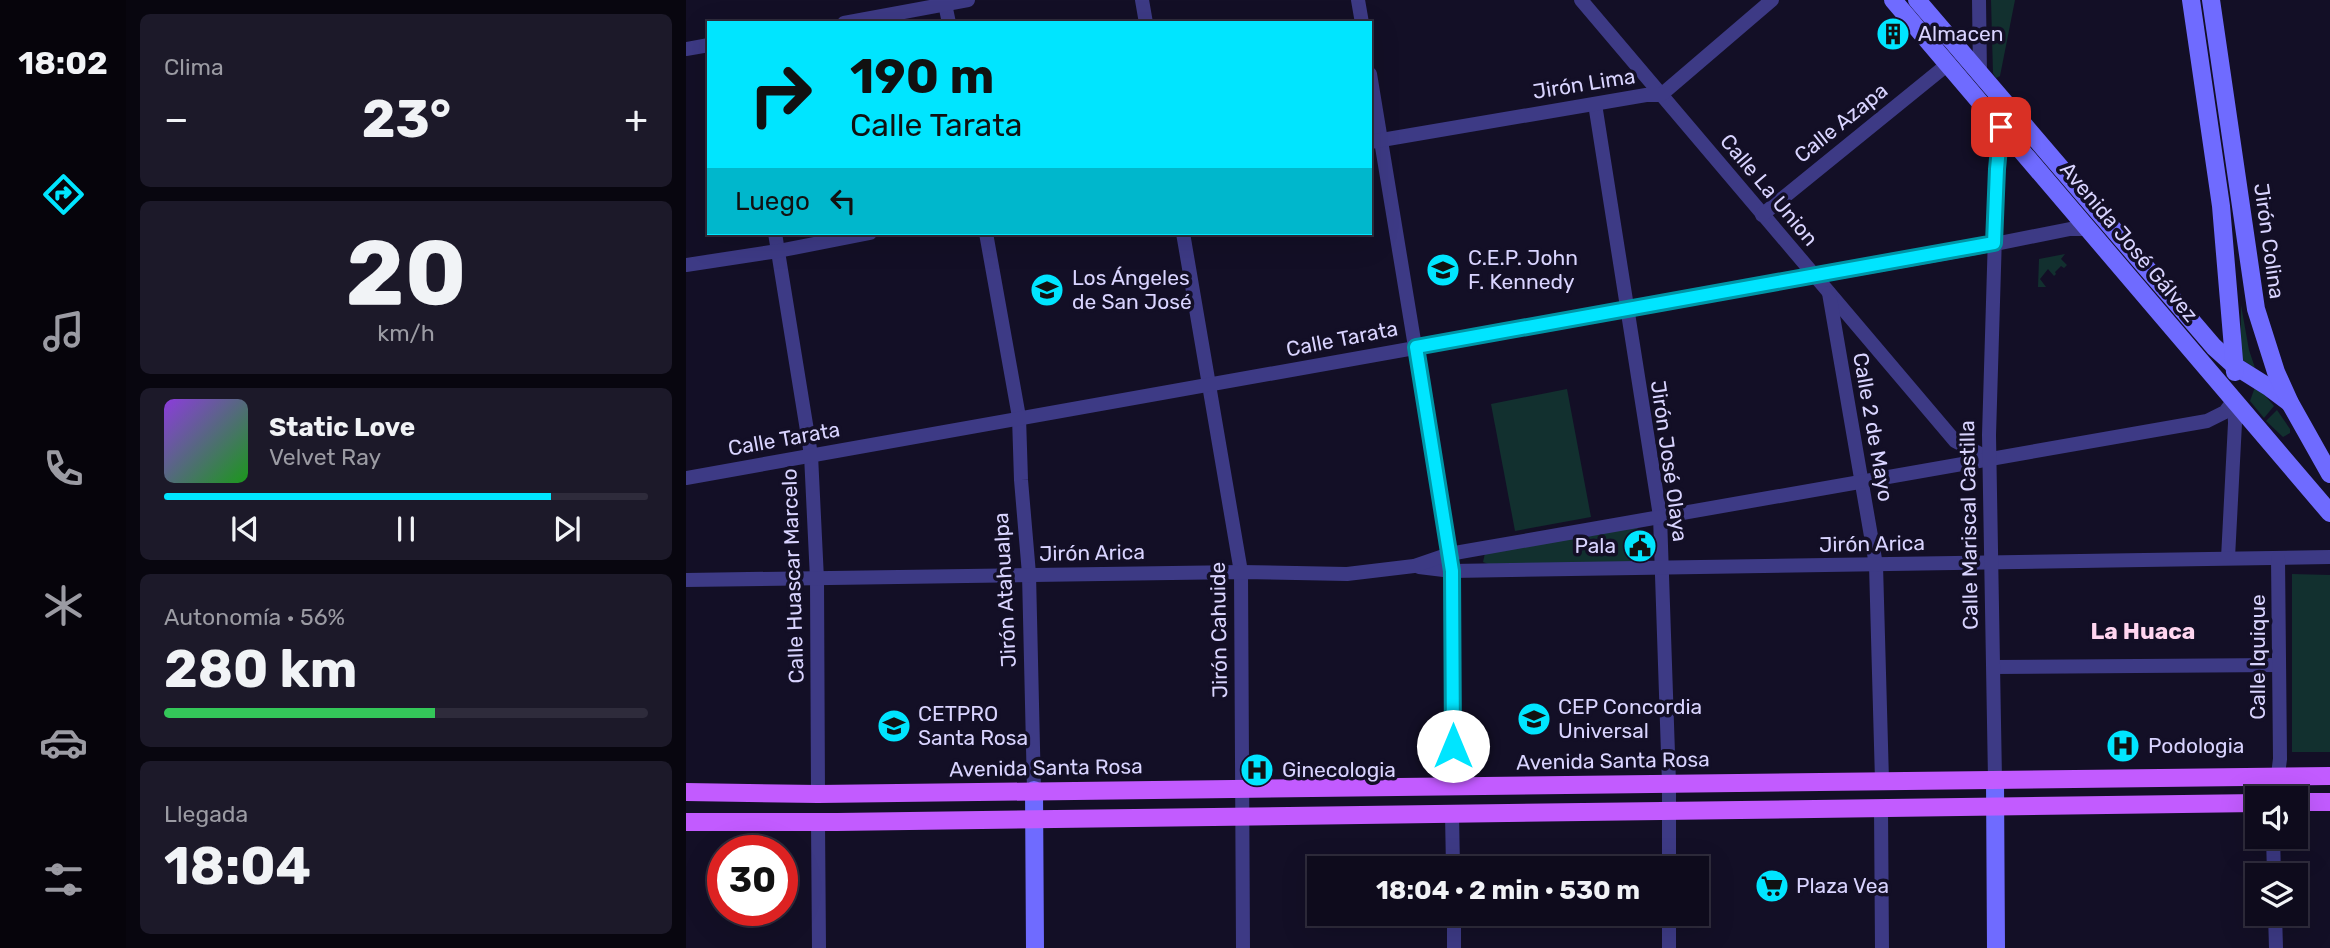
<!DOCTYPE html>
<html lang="es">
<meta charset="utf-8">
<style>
body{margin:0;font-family:Rubik,sans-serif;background:#1c1929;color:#f1f3f6;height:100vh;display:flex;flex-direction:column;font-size:26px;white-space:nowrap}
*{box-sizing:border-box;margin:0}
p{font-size:23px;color:#9b9ba3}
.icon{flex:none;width:38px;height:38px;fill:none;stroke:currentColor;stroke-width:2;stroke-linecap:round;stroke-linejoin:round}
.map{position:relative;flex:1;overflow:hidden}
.sheet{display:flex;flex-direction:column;gap:14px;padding:14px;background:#08060f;width:560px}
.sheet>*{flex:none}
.guide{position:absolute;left:21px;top:21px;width:665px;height:214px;border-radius:0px;box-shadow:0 7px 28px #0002,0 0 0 2px #2e2b3b;background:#00e5ff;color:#111;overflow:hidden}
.fabs{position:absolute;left:1559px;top:786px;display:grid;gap:14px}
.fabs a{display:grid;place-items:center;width:63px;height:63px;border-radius:0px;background:#0e0b1c;box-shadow:0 7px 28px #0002,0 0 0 2px #2e2b3b;font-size:35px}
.speed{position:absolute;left:21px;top:835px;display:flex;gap:14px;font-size:35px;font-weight:700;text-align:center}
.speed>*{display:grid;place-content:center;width:91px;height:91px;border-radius:50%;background:#0e0b1c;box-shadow:0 7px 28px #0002,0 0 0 2px #2e2b3b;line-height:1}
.speed .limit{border:10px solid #d22;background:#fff;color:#111}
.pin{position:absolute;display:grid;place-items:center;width:60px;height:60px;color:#fff;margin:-30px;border-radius:14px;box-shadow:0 4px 10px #0006}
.me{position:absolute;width:77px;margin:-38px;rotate:0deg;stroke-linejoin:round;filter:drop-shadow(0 0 5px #0008)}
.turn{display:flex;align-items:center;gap:24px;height:147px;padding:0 28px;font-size:32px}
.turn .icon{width:91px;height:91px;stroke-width:2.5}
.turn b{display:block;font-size:49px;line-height:60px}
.then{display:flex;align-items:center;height:66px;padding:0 28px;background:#0003;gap:14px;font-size:26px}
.big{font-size:52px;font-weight:700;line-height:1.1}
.sheet .widget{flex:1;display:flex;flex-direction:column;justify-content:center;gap:10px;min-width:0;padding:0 24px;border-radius:10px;background:#1c1929}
.sheet .dial{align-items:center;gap:0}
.dial b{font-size:91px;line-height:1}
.song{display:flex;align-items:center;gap:21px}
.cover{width:84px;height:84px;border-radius:10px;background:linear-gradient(135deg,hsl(270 70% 55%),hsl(120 70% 35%))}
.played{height:7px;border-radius:4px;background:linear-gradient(90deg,#00e5ff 80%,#2e2b3b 80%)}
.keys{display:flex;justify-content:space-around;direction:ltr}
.heat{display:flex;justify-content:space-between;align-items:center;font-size:38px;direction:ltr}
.charge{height:10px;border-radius:5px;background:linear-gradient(90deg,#34c759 56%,#2e2b3b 0)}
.trip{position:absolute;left:621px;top:856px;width:402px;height:70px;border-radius:0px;background:#0e0b1c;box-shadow:0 7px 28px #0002,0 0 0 2px #2e2b3b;font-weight:700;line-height:70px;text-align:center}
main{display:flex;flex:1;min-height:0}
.tab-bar{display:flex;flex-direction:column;width:126px;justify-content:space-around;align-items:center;background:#06040b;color:#9b9ba3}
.tab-bar .icon{width:49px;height:49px}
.tab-bar .on{color:#00e5ff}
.tab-bar b{font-size:32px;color:#f1f3f6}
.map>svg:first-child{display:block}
</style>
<main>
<nav class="tab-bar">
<b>18:02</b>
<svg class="icon on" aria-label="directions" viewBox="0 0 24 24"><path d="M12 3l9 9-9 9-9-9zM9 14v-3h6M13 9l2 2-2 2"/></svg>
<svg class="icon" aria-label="music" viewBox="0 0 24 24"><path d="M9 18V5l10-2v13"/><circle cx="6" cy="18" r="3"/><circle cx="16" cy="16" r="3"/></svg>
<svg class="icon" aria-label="phone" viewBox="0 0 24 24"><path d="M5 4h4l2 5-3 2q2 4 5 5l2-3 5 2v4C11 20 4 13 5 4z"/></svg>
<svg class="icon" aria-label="climate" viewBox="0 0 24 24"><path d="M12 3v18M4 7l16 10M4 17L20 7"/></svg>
<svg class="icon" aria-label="car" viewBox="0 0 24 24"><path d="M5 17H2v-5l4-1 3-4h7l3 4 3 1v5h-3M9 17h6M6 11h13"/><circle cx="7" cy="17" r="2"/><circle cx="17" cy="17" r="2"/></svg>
<svg class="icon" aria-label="filters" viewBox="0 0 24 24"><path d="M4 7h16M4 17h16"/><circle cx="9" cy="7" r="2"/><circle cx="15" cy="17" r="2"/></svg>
</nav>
<section class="sheet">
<div class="widget"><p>Clima</p>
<div class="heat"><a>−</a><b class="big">23°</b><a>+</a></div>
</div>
<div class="widget dial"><b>20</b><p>km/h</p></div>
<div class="widget">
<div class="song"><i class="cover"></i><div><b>Static Love</b><p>Velvet Ray</p></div></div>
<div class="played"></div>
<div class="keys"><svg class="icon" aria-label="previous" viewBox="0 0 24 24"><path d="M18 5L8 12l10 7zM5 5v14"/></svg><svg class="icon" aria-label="pause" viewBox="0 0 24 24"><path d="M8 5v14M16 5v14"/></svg><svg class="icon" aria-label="next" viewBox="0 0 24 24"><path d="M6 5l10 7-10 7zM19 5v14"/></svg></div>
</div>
<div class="widget"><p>Autonomía · 56%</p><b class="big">280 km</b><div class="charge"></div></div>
<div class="widget"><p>Llegada</p><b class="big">18:04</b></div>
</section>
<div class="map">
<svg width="1644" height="948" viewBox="0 0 1644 948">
<rect width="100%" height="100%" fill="#130f26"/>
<g fill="#12302f">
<polygon points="1305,0 1329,0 1314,76 1310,78 1307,73"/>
<polygon points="1379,254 1375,259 1381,265 1378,268 1375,266 1369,272 1370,274 1368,276 1362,269 1354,279 1360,287 1352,287 1353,259"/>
<polygon points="1555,305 1563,350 1569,368 1555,359"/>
<polygon points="1569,387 1576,392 1588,406 1578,418 1564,401"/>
<polygon points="881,389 905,517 829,531 805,404"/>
<polygon points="1591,410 1604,429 1604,433 1597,437 1580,421"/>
<polygon points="949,527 958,532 963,543 959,556 950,562 802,564 797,562 799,553"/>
<polygon points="1606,574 1644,575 1644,752 1606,752"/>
</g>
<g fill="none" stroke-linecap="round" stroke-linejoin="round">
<g stroke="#3d3a85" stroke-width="14">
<polyline points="456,0 460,23"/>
<polyline points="672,0 676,23"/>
<polyline points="895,0 1269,441 1302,458"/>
<polyline points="1293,0 1294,74"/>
<polyline points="259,4 263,23"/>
<polyline points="158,23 282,0"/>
<polyline points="0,49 23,45"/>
<polyline points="684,74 766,571 767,786"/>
<polyline points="909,104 974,516 983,783 983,868"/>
<polyline points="684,142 960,95 975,95 1086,0"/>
<polyline points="1076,215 1262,64"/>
<polyline points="89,233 125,455 131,579 132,794"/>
<polyline points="300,233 333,417 335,480 343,574 348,790"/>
<polyline points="497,233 555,572 557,948"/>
<polyline points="0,265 92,251 184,233"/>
<polyline points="1143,293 1190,565 1196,781"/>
<polyline points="0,478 1289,248 1384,229 1402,229"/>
<polyline points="1542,558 1549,423 1548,400"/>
<polyline points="733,567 766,571 1644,557"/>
<polyline points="0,580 555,572 661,574 728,566 763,554 1521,421 1539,412 1548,400"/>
<polyline points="1308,667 1593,665"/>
<polyline points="1309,780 1303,435 1311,169 1319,103"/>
<polyline points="1589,798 1594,759 1592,558"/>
<polyline points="1195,808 1196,948"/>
<polyline points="766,814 767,868"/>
<polyline points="132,822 133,948"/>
<polyline points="1587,836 1588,875"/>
<polyline points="768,914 768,948"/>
<polyline points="1589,914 1590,948"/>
<polyline points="983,948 983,914"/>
</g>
<g stroke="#6f6bff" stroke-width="18">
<polyline points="1207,0 1644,513"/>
<polyline points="1231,0 1528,347 1549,366 1584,388 1604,403"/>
<polyline points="1505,0 1535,206 1549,372"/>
<polyline points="1525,0 1570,309 1590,372 1604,403 1644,474"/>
<polyline points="1309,780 1310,948"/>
<polyline points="348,790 349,948"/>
</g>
<g stroke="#c25bff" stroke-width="18">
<polyline points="0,792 132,794 1644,776"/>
<polyline points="1610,802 1644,802"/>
<polyline points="0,822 151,822 1572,803"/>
</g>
</g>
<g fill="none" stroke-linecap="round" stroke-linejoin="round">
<defs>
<polyline id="route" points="767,746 766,571 730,347 1308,243 1311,169 1315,127"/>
</defs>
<use href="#route" stroke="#0095a6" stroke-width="18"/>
<use href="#route" stroke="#00e5ff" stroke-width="12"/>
</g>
<defs>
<symbol id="building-disc" viewBox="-11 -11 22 22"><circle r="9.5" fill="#00e5ff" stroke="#130f26"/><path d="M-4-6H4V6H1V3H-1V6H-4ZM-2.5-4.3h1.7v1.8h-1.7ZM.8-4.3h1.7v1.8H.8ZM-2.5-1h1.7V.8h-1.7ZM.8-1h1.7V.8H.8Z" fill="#111"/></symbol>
<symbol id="university-disc" viewBox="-11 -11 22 22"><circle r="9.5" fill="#00e5ff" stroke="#130f26"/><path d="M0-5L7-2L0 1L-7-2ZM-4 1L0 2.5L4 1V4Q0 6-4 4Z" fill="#111"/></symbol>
<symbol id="school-disc" viewBox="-11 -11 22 22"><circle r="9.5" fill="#00e5ff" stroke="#130f26"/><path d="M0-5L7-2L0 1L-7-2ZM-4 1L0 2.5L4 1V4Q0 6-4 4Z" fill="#111"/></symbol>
<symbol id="civic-disc" viewBox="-11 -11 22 22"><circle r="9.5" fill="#00e5ff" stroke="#130f26"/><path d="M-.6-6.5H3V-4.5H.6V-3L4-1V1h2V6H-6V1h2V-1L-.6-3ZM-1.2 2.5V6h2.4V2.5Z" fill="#111"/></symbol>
<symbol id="hospital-disc" viewBox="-11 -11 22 22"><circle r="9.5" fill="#00e5ff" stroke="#130f26"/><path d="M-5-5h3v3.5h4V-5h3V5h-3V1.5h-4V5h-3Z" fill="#111"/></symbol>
<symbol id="supermarket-disc" viewBox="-11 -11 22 22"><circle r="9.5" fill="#00e5ff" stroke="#130f26"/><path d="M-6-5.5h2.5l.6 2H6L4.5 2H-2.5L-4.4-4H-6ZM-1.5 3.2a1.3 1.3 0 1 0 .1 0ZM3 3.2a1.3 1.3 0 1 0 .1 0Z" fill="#111"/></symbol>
</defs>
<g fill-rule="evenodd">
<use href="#building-disc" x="1188" y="15" width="38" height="38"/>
<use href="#university-disc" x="738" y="251" width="38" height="38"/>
<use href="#school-disc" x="342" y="271" width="38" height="38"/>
<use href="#civic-disc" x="935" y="527" width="38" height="38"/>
<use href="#school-disc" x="829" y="700" width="38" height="38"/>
<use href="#university-disc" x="189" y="707" width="38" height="38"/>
<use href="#hospital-disc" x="1418" y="727" width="38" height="38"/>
<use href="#hospital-disc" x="552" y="751" width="38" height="38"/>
<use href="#supermarket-disc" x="1067" y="867" width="38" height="38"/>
</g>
<g text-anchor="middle" stroke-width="7" stroke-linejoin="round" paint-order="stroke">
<g font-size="21" fill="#d9d4ff" stroke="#130f26" text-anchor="start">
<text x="1232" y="41">Almacen</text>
<text x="782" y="265">C.E.P. John<tspan x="782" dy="24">F. Kennedy</tspan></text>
<text x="386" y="285">Los Ángeles<tspan x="386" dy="24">de San José</tspan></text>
<text x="930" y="553" text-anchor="end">Pala</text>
<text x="872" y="714">CEP Concordia<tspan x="872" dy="24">Universal</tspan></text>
<text x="232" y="721">CETPRO<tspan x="232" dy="24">Santa Rosa</tspan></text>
<text x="1462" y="753">Podologia</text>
<text x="596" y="777">Ginecologia</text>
<text x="1110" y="893">Plaza Vea</text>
</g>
<g font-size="21" fill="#d9d4ff" stroke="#130f26">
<text transform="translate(898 84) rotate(-9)" y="7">Jirón Lima</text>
<text transform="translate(1155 123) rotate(-39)" y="7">Calle Azapa</text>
<text transform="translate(1083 190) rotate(50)" y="7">Calle La Union</text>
<text transform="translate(1583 241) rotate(82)" y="7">Jirón Colina</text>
<text transform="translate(1443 242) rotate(50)" y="7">Avenida José Gálvez</text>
<text transform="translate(656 339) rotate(-11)" y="7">Calle Tarata</text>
<text transform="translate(1187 427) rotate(80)" y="7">Calle 2 de Mayo</text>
<text transform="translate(98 439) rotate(-10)" y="7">Calle Tarata</text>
<text transform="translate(983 461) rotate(82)" y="7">Jirón José Olaya</text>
<text transform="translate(1283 525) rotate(-91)" y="7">Calle Mariscal Castilla</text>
<text transform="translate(1186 544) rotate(-1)" y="7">Jirón Arica</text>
<text transform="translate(406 553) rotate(-1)" y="7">Jirón Arica</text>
<text transform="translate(107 576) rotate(-92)" y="7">Calle Huascar Marcelo</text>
<text transform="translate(319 590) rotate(-93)" y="7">Jirón Atahualpa</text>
<text transform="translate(533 630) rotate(-91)" y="7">Jirón Cahuide</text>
<text transform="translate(1572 657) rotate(-90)" y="7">Calle Iquique</text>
<text transform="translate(927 761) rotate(-1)" y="7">Avenida Santa Rosa</text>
<text transform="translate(360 768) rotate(-1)" y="7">Avenida Santa Rosa</text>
</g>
<g font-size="23" font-weight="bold" fill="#ffd6f0" stroke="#130f26">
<text x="1457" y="639">La Huaca</text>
</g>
</g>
</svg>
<div class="fabs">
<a><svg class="icon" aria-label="sound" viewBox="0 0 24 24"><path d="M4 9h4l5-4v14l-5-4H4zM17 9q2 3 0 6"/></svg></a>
<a><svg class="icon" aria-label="layers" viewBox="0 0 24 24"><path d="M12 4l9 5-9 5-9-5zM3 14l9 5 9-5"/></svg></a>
</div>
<div class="speed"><div class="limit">30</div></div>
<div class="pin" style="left:1315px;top:127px;background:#d93025"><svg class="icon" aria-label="arrive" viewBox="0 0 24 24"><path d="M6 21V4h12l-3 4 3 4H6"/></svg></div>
<svg class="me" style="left:767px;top:746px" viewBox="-20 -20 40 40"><circle r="19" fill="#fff"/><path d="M0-13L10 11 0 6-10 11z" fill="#00e5ff"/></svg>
<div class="trip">18:04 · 2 min · 530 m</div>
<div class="guide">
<div class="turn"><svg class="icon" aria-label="right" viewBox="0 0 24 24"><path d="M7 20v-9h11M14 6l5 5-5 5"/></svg><div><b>190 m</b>Calle Tarata</div></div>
<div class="then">Luego<svg class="icon" aria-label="left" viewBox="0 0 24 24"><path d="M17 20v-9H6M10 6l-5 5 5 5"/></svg></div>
</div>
</div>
</main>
